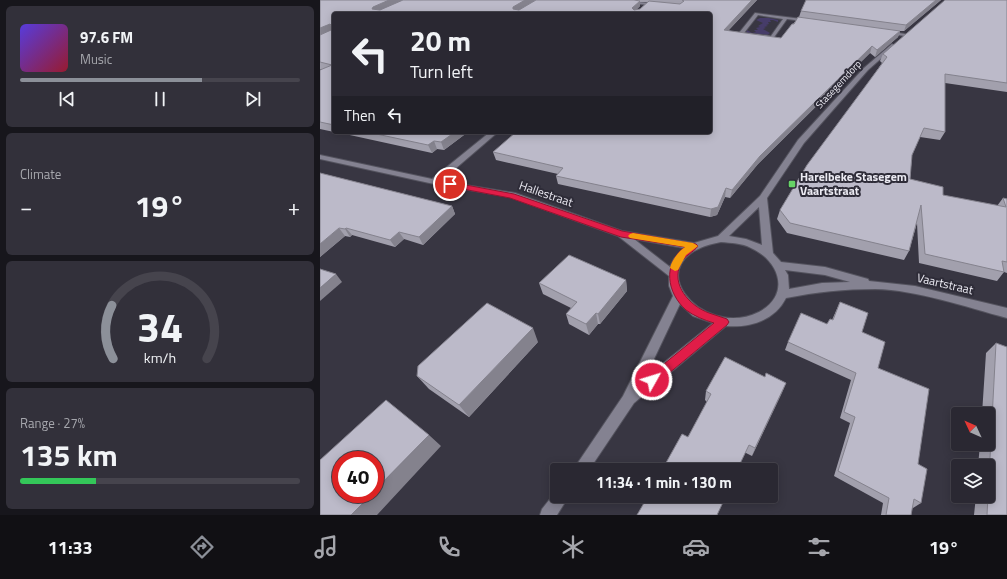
<!DOCTYPE html>
<meta charset="utf-8">
<style>
body{margin:0;font-family:"Titillium Web",sans-serif;background:#32303a;color:#f1f3f6;height:100vh;display:flex;flex-direction:column;font-size:15px;white-space:nowrap}
*{box-sizing:border-box;margin:0}
p{font-size:13px;color:#a5a6ac}
.icon{flex:none;width:22px;height:22px;fill:none;stroke:currentColor;stroke-width:2;stroke-linecap:round;stroke-linejoin:round}
.map{position:relative;flex:1;overflow:hidden}
.panel{display:flex;flex-direction:column;gap:6px;padding:6px;background:#17161c;width:320px}
.panel>*{flex:none}
.hud{position:absolute;left:12px;top:12px;width:380px;height:122px;border-radius:4px;box-shadow:0 2px 10px #0003,0 0 0 1px #46444d;background:#2a2832;color:#f1f3f6;overflow:hidden}
.needle{width:26px;rotate:314deg}
.controls{position:absolute;left:631px;top:407px;display:grid;gap:8px}
.controls a{display:grid;place-items:center;width:44px;height:44px;border-radius:4px;background:#2a2832;box-shadow:0 2px 10px #0003,0 0 0 1px #46444d;font-size:20px}
.speed{position:absolute;left:12px;top:451px;display:flex;gap:8px;font-size:20px;font-weight:700;text-align:center}
.speed>*{display:grid;place-content:center;width:52px;height:52px;border-radius:50%;background:#2a2832;box-shadow:0 2px 10px #0003,0 0 0 1px #46444d;line-height:1}
.speed .limit{border:6px solid #d22;background:#fff;color:#111}
.pin{position:absolute;display:grid;place-items:center;width:34px;height:34px;color:#fff;margin:-17px;border:2px solid #fff;border-radius:50%;box-shadow:0 1px 4px #0007}
.me{position:absolute;width:44px;margin:-22px;rotate:51deg;stroke-linejoin:round;filter:drop-shadow(0 0 3px #0008)}
.turn{display:flex;align-items:center;gap:14px;height:84px;padding:0 12px;font-size:18px}
.turn .icon{width:52px;height:52px;stroke-width:2.5}
.turn b{display:block;font-size:28px;line-height:34px}
.then{display:flex;align-items:center;height:38px;padding:0 12px;background:#0003;gap:8px;font-size:15px}
.big{font-size:30px;font-weight:700;line-height:1.1}
.panel .card{flex:1;display:flex;flex-direction:column;justify-content:center;gap:6px;min-width:0;padding:0 14px;border-radius:6px;background:#32303a}
.panel .dial{align-items:center;gap:0}
.dial svg{height:104px;overflow:visible;fill:none;stroke:#46444d;stroke-width:7;stroke-linecap:round;text-anchor:middle}
.dial text{fill:#f1f3f6;stroke:none}
.song{display:flex;align-items:center;gap:12px}
.cover{width:48px;height:48px;border-radius:6px;background:linear-gradient(135deg,hsl(250 70% 55%),hsl(350 70% 35%))}
.played{height:4px;border-radius:2px;background:linear-gradient(90deg,#8c9099 65%,#46444d 65%)}
.keys{display:flex;justify-content:space-around;direction:ltr}
.heat{display:flex;justify-content:space-between;align-items:center;font-size:22px;direction:ltr}
.charge{height:6px;border-radius:3px;background:linear-gradient(90deg,#34c759 27%,#46444d 0)}
.trip{position:absolute;left:230px;top:463px;width:228px;height:40px;border-radius:4px;background:#2a2832;box-shadow:0 2px 10px #0003,0 0 0 1px #46444d;font-weight:700;line-height:40px;text-align:center}
.tab-bar{display:flex;height:64px;justify-content:space-around;align-items:center;background:#111014;color:#a5a6ac}
.tab-bar .icon{width:28px;height:28px}
.tab-bar .active{color:#8c9099}
.tab-bar b{font-size:18px;color:#f1f3f6}
main{display:flex;flex:1;min-height:0}
.map>svg:first-child{display:block}
</style>
<main>
<section class="panel">
<div class="card">
<div class="song"><i class="cover"></i><div><b>97.6 FM</b><p>Music</p></div></div>
<div class="played"></div>
<div class="keys"><svg class="icon" aria-label="previous" viewBox="0 0 24 24"><path d="M18 5L8 12l10 7zM5 5v14"/></svg><svg class="icon" aria-label="pause" viewBox="0 0 24 24"><path d="M8 5v14M16 5v14"/></svg><svg class="icon" aria-label="next" viewBox="0 0 24 24"><path d="M6 5l10 7-10 7zM19 5v14"/></svg></div>
</div>
<div class="card"><p>Climate</p>
<div class="heat"><a>−</a><b class="big">19°</b><a>+</a></div>
</div>
<div class="card dial"><svg viewBox="0 0 100 80">
<path d="M14 69A42 42 0 1 1 86 69"/>
<path d="M14 69A42 42 0 0 1 13 28" stroke="#8c9099"/>
<text x="50" y="56" font-size="32" font-weight="700">34</text>
<text x="50" y="72" font-size="11">km/h</text>
</svg></div>
<div class="card"><p>Range · 27%</p><b class="big">135 km</b><div class="charge"></div></div>
</section>
<div class="map">
<svg width="687" height="515" viewBox="0 0 687 515">
<rect width="100%" height="100%" fill="#383642"/>
<polygon fill="#463c69" points="440,18 449,18 458,20 458,22 453,20 450,20 451,22 448,22 449,24 446,25 448,26 444,27 446,28 443,29 450,33 446,36 426,33 427,30 432,33 436,32 434,30 438,30 436,28 440,27 438,26 443,23 436,20"/>
<g fill="none" stroke-linecap="round" stroke-linejoin="round">
<defs>
<g id="minor">
<polygon points="307,1 340,4 342,5 340,6 308,3"/>
<path d="M435,13L490,20L492,21L490,22L467,19L452,40L419,35V33ZM438,15L463,19L451,36L424,33Z"/>
<polygon points="567,31 585,34 587,35 585,36 565,33"/>
<path d="M572,44L575,46L574,47L548,70L484,143L447,198L453,253L461,262L505,267L548,279L549,281L595,286L687,308V318C646,307 597,290 555,289C525,289 496,292 466,298C455,320 431,328 406,326L314,403L269,470H253L303,396L353,296L349,286V276L298,236L190,197L114,184L0,159V155L112,179L170,132H178L121,181L195,193L302,231L374,243L398,236L440,196L478,140L544,68ZM439,207L442,245L426,239L409,236ZM314,239L364,248L354,259L350,267ZM401,242C411,243 422,243 431,248C460,261 471,295 439,312C381,341 312,258 401,242ZM465,270L505,275L530,282L502,283L469,289L468,275ZM360,304L373,316L393,323L325,378Z"/>
<polygon points="237,490 237,496 249,496 237,515 220,515 222,509"/>
</g>
</defs>
<use href="#minor" stroke="#54535e" stroke-width="2"/>
<use href="#minor" fill="#848291" fill-rule="evenodd"/>
</g>
<g fill="#a2a0ad" fill-rule="evenodd">
<path d="M0,0H437L408,31L461,38L479,17L481,11L621,0L584,31H580L578,37L555,57L550,53L438,164L410,198L405,197L397,215L390,217L238,184L236,176L238,174L176,160L173,152L390,14H14V132L0,129V70L3,69H0ZM320,2H328L320,9H317L320,6Z"/>
<polygon points="687,0 687,92 625,83 625,132 620,140 600,137 592,155 590,179 623,195 677,206 683,198 687,199 687,273 684,272 677,281 599,263 597,223 589,251 584,260 467,233 457,219 460,210 562,63 560,61 563,54"/>
<polygon points="16,132 148,132 124,150 117,149 112,153"/>
<polygon points="0,173 132,206 135,214 103,245 84,239 75,247 32,235 30,237 25,236 0,257"/>
<polygon points="306,280 307,291 280,324 278,324 269,335 249,324 246,314 251,308 223,294 219,283"/>
<polygon points="520,302 542,332 558,368 598,464 601,503 593,508 592,507 591,515 561,515 563,503 514,476 530,423 520,418 531,380 465,350 468,342 507,324 512,320"/>
<polygon points="218,342 149,417 109,389 97,376"/>
<polygon points="676,343 687,515 654,515 656,496 668,496 668,466 658,466 660,444 668,444 668,414 662,414 666,353"/>
<polygon points="445,377 466,383 432,456 426,453 368,437 387,402 385,400 386,391"/>
</g>
<g fill="#84828d">
<polygon points="69,0 84,0 55,13 52,9 53,7"/>
<polygon points="205,0 216,0 194,13 193,9 193,7"/>
<polygon points="432,0 437,0 403,36 404,30"/>
<polygon points="616,0 621,0 584,31 586,25"/>
<polygon points="320,1 320,6 312,14 312,8"/>
<polygon points="10,24 14,31 0,35 0,28"/>
<polygon points="580,31 578,37 555,57 557,50"/>
<polygon points="552,46 550,53 438,164 410,198 412,190 440,156"/>
<polygon points="135,132 148,132 124,150 121,142"/>
<polygon points="114,141 117,149 112,153 108,145"/>
<polygon points="406,188 405,197 397,215 390,217 391,209"/>
<polygon points="132,206 135,214 103,245 99,237"/>
<polygon points="19,228 25,236 0,257 0,244"/>
<polygon points="26,228 32,235 30,237 25,229"/>
<polygon points="79,232 84,239 75,247 70,240"/>
<polygon points="16,274 22,282 0,301 0,288"/>
<polygon points="306,280 307,291 280,324 278,314"/>
<polygon points="276,313 278,324 269,335 266,324"/>
<polygon points="213,328 218,342 149,417 139,405"/>
<polygon points="466,383 462,393 432,456 435,448"/>
<polygon points="109,435 121,446 57,515 31,515 52,494 55,494 55,490"/>
</g>
<g fill="#bcbac9" stroke="#84828d">
<polygon points="0,0 69,0 53,7 52,9 60,10 83,0 205,0 193,7 193,9 199,10 216,0 314,0 320,1 312,8 314,10 320,9 329,1 360,4 364,1 362,0 432,0 404,30 461,38 472,24 474,24 478,17 580,31 557,50 552,46 440,156 412,190 406,188 398,207 391,209 236,176 243,168 173,152 196,132 390,132 390,14 14,14 14,125 0,122 0,70 12,65 0,62 0,35 11,30 12,26 10,24 0,28"/>
<polygon points="486,0 616,0 586,25 481,11"/>
<polygon points="625,0 687,0 687,83 625,74 625,132 604,128 592,155 590,179 623,187 623,195 686,207 683,198 687,199 687,262 682,261 684,272 605,254 601,205 589,251 470,223 460,210 487,165 567,57 563,54"/>
<polygon points="47,132 135,132 121,142 114,141 108,145"/>
<polygon points="0,173 132,206 99,237 79,232 70,240 26,228 25,229 19,228 0,244"/>
<polygon points="249,255 306,280 278,314 276,313 266,324 246,314 257,302 219,283"/>
<polygon points="0,269 16,274 0,288"/>
<polygon points="520,302 548,313 542,332 565,342 558,368 609,389 598,464 607,469 601,503 594,499 591,515 566,515 569,498 518,471 535,417 524,412 536,373 468,342 481,313 507,324 510,319 513,320"/>
<polygon points="167,303 213,328 139,405 97,376 98,366"/>
<polygon points="676,343 687,347 687,515 667,515"/>
<polygon points="405,357 445,377 446,373 466,383 435,448 429,445 417,470 342,470 362,434 368,437 391,394 386,391"/>
<polygon points="66,400 109,435 55,490 55,460 21,460 21,494 52,494 31,515 0,515 0,460"/>
<polygon points="328,496 406,496 397,515 317,515"/>
</g>
<path fill="#e11d48" stroke="#92132f" d="M130,182L194,194L302,231L376,244L378,246C373,253 365,255 361,263C350,285 370,306 389,313C395,315 401,317 407,319L409,322L407,325L336,384L332,386L328,384L326,380L328,377L394,323C384,320 374,316 366,310C347,293 342,264 365,247L301,237L190,198L127,186L126,184Z"/>
<path fill="#f59e0b" d="M313,233L373,243L378,246L366,255L358,270L355,271L350,268C352,260 358,252 365,247L310,238L308,236L310,234Z"/>
<rect fill="#66d466" stroke="#2e2c38" stroke-width="1.5" x="468" y="180" width="8" height="8" rx="2"/>
<g text-anchor="middle" stroke-width="4" stroke-linejoin="round" paint-order="stroke">
<g font-size="10" fill="#ecebf3" stroke="#2e2c38">
<text transform="translate(518 84) rotate(-47)" y="4">Stasegemdorp</text>
</g>
<g font-size="12" font-weight="bold" fill="#ecebf3" stroke="#2e2c38" text-anchor="start">
<text x="480" y="181">Harelbeke Stasegem<tspan x="480" dy="14">Vaartstraat</tspan></text>
</g>
<g font-size="12" fill="#ecebf3" stroke="#2e2c38">
<text transform="translate(226 194) rotate(19)" y="4">Hallestraat</text>
<text transform="translate(625 284) rotate(13)" y="4">Vaartstraat</text>
</g>
</g>
</svg>
<div class="controls">
<a><svg class="needle" viewBox="-14 -14 28 28"><path d="M0-13l5 13h-10z" fill="#e53935"/><path d="M0 13l5-13h-10z" fill="#a5a6ac"/></svg></a>
<a><svg class="icon" aria-label="layers" viewBox="0 0 24 24"><path d="M12 4l9 5-9 5-9-5zM3 14l9 5 9-5"/></svg></a>
</div>
<div class="speed"><div class="limit">40</div></div>
<div class="pin" style="left:130px;top:184px;background:#d93025"><svg class="icon" aria-label="arrive" viewBox="0 0 24 24"><path d="M6 21V4h12l-3 4 3 4H6"/></svg></div>
<svg class="me" style="left:332px;top:380px" viewBox="-20 -20 40 40"><circle r="17" fill="#e11d48" stroke="#fff" stroke-width="3"/><path d="M0-11L8 9 0 5-8 9z" fill="#fff"/></svg>
<div class="trip">11:34 · 1 min · 130 m</div>
<div class="hud">
<div class="turn"><svg class="icon" aria-label="left" viewBox="0 0 24 24"><path d="M17 20v-9H6M10 6l-5 5 5 5"/></svg><div><b>20 m</b>Turn left</div></div>
<div class="then">Then<svg class="icon" aria-label="left" viewBox="0 0 24 24"><path d="M17 20v-9H6M10 6l-5 5 5 5"/></svg></div>
</div>
</div>
</main>
<nav class="tab-bar">
<b>11:33</b>
<svg class="icon active" aria-label="directions" viewBox="0 0 24 24"><path d="M12 3l9 9-9 9-9-9zM9 14v-3h6M13 9l2 2-2 2"/></svg>
<svg class="icon" aria-label="music" viewBox="0 0 24 24"><path d="M9 18V5l10-2v13"/><circle cx="6" cy="18" r="3"/><circle cx="16" cy="16" r="3"/></svg>
<svg class="icon" aria-label="phone" viewBox="0 0 24 24"><path d="M5 4h4l2 5-3 2q2 4 5 5l2-3 5 2v4C11 20 4 13 5 4z"/></svg>
<svg class="icon" aria-label="climate" viewBox="0 0 24 24"><path d="M12 3v18M4 7l16 10M4 17L20 7"/></svg>
<svg class="icon" aria-label="car" viewBox="0 0 24 24"><path d="M5 17H2v-5l4-1 3-4h7l3 4 3 1v5h-3M9 17h6M6 11h13"/><circle cx="7" cy="17" r="2"/><circle cx="17" cy="17" r="2"/></svg>
<svg class="icon" aria-label="filters" viewBox="0 0 24 24"><path d="M4 7h16M4 17h16"/><circle cx="9" cy="7" r="2"/><circle cx="15" cy="17" r="2"/></svg>
<b>19°</b>
</nav>
